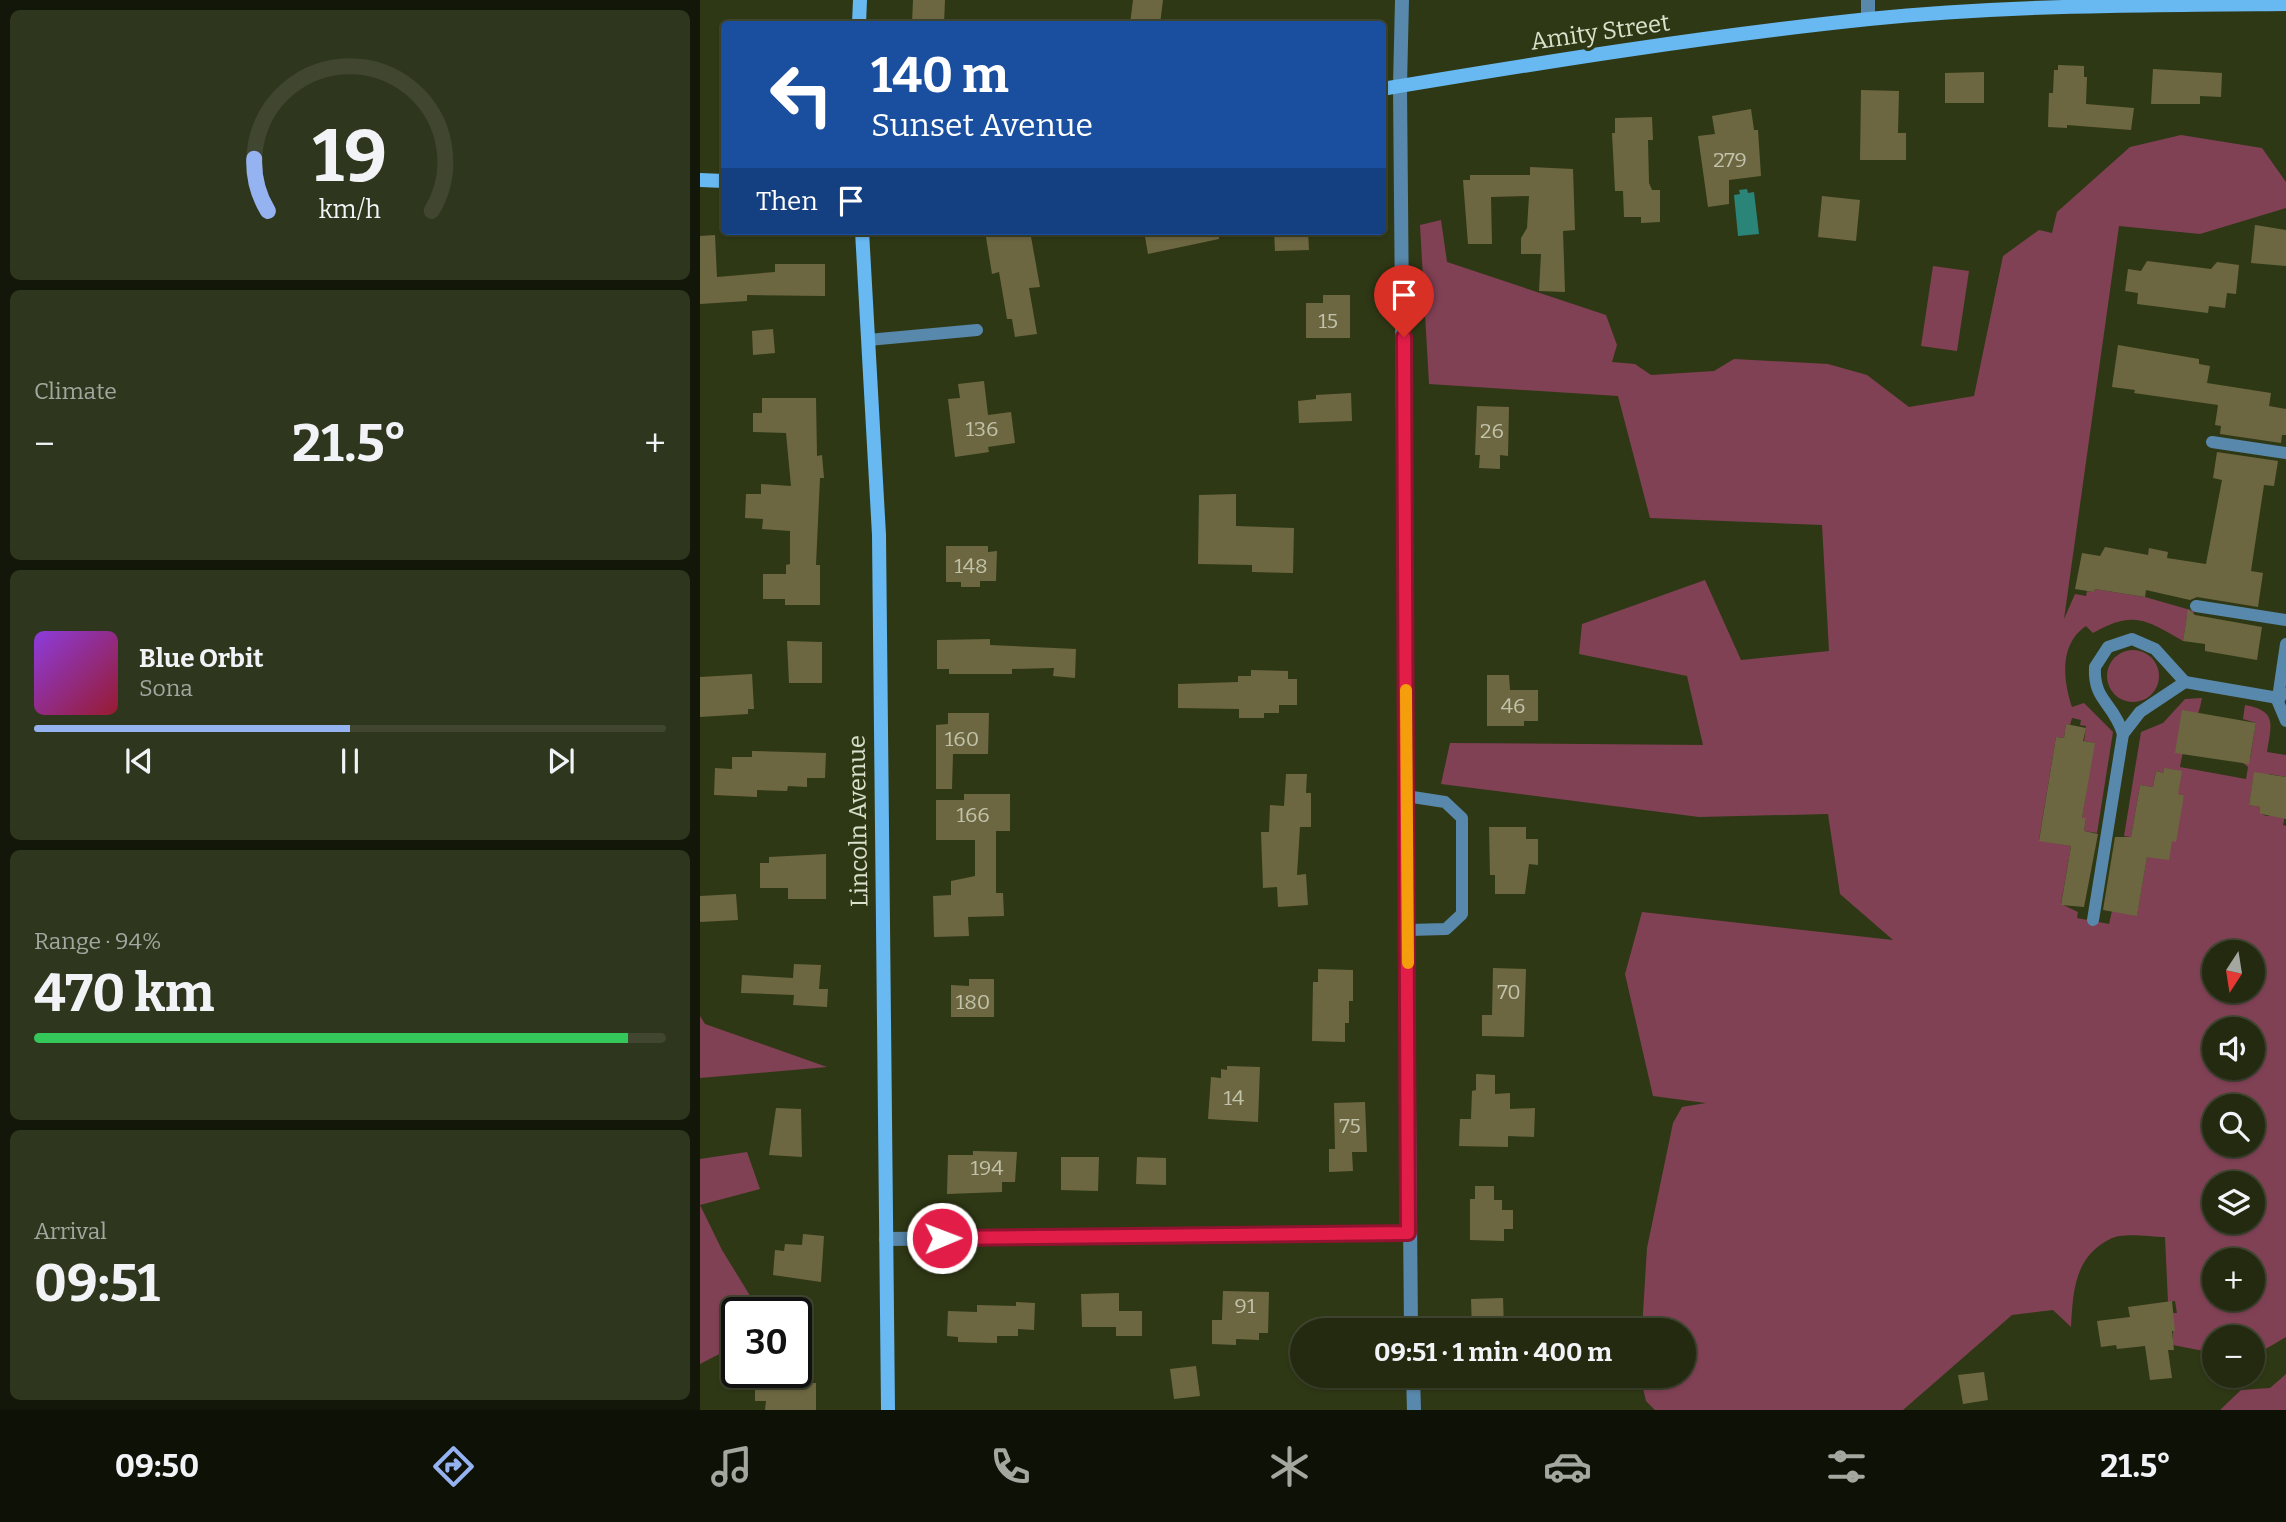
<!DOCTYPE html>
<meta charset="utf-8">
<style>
body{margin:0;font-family:Bitter,serif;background:#2f361e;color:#f1f3f6;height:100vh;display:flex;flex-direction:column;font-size:26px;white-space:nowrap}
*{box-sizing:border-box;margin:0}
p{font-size:23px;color:#a3a79f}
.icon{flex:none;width:38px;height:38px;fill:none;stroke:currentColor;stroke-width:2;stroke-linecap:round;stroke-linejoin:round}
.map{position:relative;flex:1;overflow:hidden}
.drawer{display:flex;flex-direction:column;gap:10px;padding:10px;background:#131709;width:700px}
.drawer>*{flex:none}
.top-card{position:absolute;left:21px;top:21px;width:665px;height:214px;border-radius:7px;box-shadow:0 2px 5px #0004,0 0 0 2px #404630;background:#1a4fa0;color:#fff;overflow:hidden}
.needle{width:46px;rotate:192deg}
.buttons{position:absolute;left:1502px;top:940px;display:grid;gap:14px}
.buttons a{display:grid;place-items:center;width:63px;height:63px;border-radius:50%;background:#232a10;box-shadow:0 2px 5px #0004,0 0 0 2px #404630;font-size:35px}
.speed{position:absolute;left:21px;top:1297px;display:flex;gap:14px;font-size:35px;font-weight:700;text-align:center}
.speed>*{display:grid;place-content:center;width:91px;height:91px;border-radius:50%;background:#232a10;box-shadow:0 2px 5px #0004,0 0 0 2px #404630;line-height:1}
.speed .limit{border:4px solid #111;border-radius:10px;background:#fff;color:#111}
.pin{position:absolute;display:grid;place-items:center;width:60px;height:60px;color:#fff;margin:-72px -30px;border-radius:50% 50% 50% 0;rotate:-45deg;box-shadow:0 0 7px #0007}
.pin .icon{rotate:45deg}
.me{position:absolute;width:77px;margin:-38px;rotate:89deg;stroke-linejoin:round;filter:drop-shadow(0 0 5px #0008)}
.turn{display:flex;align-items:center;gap:24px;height:147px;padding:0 35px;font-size:32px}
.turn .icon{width:91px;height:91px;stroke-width:2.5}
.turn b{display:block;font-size:49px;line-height:60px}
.then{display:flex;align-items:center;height:66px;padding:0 35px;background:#0003;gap:14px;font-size:26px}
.big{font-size:52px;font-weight:700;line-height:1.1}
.drawer .widget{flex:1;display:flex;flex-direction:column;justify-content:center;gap:10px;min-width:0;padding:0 24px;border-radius:10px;background:#2f361e}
.drawer .dial{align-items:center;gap:0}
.dial svg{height:182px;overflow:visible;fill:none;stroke:#404630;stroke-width:7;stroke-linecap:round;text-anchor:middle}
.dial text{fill:#f1f3f6;stroke:none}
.song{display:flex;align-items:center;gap:21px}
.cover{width:84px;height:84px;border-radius:10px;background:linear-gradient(135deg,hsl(270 70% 55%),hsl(350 70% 35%))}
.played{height:7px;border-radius:4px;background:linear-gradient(90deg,#95b2f1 50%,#404630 50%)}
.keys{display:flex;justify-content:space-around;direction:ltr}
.heat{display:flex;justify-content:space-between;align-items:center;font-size:38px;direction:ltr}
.charge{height:10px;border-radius:5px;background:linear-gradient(90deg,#34c759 94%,#404630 0)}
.trip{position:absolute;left:590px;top:1318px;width:406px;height:70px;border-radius:35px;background:#232a10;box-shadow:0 2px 5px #0004,0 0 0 2px #404630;font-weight:700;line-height:70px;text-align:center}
.dock{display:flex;height:112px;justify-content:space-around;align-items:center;background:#0e1106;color:#a3a79f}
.dock .icon{width:49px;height:49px}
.dock .on{color:#95b2f1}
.dock b{font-size:32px;color:#f1f3f6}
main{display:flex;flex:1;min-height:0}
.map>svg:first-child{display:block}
</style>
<main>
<section class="drawer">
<div class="widget dial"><svg viewBox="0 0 100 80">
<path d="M14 69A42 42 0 1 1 86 69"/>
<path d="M14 69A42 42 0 0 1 8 46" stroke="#95b2f1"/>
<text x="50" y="56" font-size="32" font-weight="700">19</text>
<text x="50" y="72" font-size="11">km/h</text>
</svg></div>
<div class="widget"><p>Climate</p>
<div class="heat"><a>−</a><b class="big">21.5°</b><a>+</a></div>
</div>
<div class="widget">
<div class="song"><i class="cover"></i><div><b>Blue Orbit</b><p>Sona</p></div></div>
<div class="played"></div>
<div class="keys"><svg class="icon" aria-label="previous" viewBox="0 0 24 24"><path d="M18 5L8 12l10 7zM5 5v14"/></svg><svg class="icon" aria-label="pause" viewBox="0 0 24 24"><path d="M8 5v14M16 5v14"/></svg><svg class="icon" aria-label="next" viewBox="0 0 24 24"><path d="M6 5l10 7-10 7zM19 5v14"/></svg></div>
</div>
<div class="widget"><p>Range · 94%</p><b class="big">470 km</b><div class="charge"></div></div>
<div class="widget"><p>Arrival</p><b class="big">09:51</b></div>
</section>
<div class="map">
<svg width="1586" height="1410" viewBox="0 0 1586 1410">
<rect width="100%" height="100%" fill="#2f3815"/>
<g fill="#804155" fill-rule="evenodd">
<path d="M1481,135L1562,148L1586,182V208L1500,234L1419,226L1364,619L1375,594L1386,596L1387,591L1394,592L1395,589L1445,597L1494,611L1493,616H1487L1483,641C1446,620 1434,610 1393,633L1386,626C1359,644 1363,681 1372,707L1384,703L1413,732L1397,833L1384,831L1386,818H1382L1394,743L1384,741L1386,726L1380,725L1381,720L1372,718L1370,725L1366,724L1364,738L1356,737L1339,840L1371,846L1361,904L1378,912L1377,918L1409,924L1412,911L1437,915L1447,857L1472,841L1484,795L1478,794L1464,768L1463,773L1456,771L1453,787L1440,785L1431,837L1424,836L1441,732L1463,723L1485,699L1502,698C1498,723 1483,742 1480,767L1546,779L1548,767L1543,763L1544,759H1550L1556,723L1543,719L1545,705C1578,711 1571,725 1567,752L1586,755V777L1569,774L1568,782L1553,780L1549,805L1560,807L1559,812L1566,816H1585L1583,825L1586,826V1337L1557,1354L1553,1366L1552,1337H1514V1353L1473,1345V1313H1477L1475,1301L1468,1302L1465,1237C1450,1237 1423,1232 1410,1239C1374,1257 1373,1292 1371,1327L1353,1310L1312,1315L1203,1410H955L946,1401L940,1376H984V1330H942L947,1248L973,1123L982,1107L1006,1103L953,1096L925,974L942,912L1193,940L1140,894L1128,814L999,817L741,784L750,743L1003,745L987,676L879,654L882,624L1005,580L1041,660L1129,651L1122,525L950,518L918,396L729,384L720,225L741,220L747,262L906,315L917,345L912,362L935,364L951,375L1014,371L1034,359L1128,364L1167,375L1209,407L1274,396L1303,256L1339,230L1352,233L1357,212L1430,147ZM1514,952H1552V990H1514ZM1514,1029H1552V1068H1514ZM1514,1106H1552V1144H1514ZM1514,1183H1552V1222H1514ZM1514,1260H1552V1298H1514Z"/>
<polygon points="1233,266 1269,271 1257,351 1221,346"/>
<circle cx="1433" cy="676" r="26"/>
<polygon points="0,1016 5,1024 127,1067 0,1078"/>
<polygon points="47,1152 60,1189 0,1205 22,1250 60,1312 37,1312 37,1345 0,1364 0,1159"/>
<polygon points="1586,1374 1586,1410 1520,1410 1541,1390 1570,1388"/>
</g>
<polygon fill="#2a8477" points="1047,189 1048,193 1054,192 1059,234 1038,236 1034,195 1040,194 1039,190"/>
<g fill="#6d6741">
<polygon points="213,0 245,0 244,24 212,24"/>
<polygon points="433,0 463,0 460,24 430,24"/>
<polygon points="1358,65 1384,66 1384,77 1387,77 1386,104 1434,108 1431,130 1367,125 1367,128 1348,127 1349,93 1353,93 1354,70 1358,70"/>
<polygon points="1453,69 1522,73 1521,97 1500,96 1500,104 1451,104"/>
<polygon points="1284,72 1284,103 1245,103 1245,73"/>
<polygon points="1161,90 1199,91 1198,133 1206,133 1206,160 1160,160"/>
<polygon points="1051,109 1054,130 1058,130 1061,176 1029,180 1029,204 1008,207 998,136 1015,134 1012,116"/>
<polygon points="952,117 953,140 948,140 949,183 952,190 960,190 960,222 941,223 941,217 924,217 923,191 915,191 912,133 915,133 915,118"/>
<polygon points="830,167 873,169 875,230 863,231 865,292 839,291 841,254 821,254 821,238 827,228 829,196 791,197 792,244 768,244 763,180 770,180 770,175 830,175"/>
<polygon points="1122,196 1160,200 1156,241 1118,237"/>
<polygon points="1555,225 1586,230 1586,266 1551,263"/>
<polygon points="285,231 330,231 340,287 329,288 337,334 315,337 312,319 307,319 299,272 292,274"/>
<polygon points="444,231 519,231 519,239 448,254"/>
<polygon points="574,231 608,231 609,250 575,251"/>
<polygon points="15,235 17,277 75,272 75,264 125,264 125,296 47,295 47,301 0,304 0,236"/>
<polygon points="1447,261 1511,269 1517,262 1539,265 1536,294 1527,293 1525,308 1509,306 1508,313 1437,304 1438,293 1425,291 1428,269 1441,271"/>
<polygon points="623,295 650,295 650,338 606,338 606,303 623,303"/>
<polygon points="73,329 75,353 53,355 52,331"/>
<polygon points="1418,345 1499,359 1499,364 1510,366 1507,383 1571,393 1569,406 1586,409 1586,435 1582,435 1581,443 1520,434 1521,426 1515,425 1518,405 1434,393 1435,390 1412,387"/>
<polygon points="284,381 288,415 311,412 315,443 288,447 289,452 255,457 248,399 260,398 258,384"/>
<polygon points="651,393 652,421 599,423 598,401 616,399 616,395"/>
<polygon points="62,398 116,398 117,456 122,455 124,478 120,478 116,565 120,565 120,605 85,605 85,599 63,599 63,574 86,574 86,565 90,564 90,531 62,529 63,519 45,518 46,494 61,494 61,484 91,486 86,433 53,432 53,413 62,413"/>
<polygon points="777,406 809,407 808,456 800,455 800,469 779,468 780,455 775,455"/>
<polygon points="1517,452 1578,461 1574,486 1564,485 1551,571 1563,573 1558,607 1497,597 1490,600 1446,590 1445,597 1395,589 1394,592 1375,589 1382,553 1400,556 1405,547 1448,555 1449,548 1468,552 1467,558 1506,564 1522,480 1513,478"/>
<polygon points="536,494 536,526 594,528 593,573 552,572 552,565 498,564 499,495"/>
<polygon points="246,546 288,546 288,552 297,551 296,581 280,581 280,587 261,587 261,582 246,582"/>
<polygon points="1488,609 1495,615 1562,627 1557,660 1505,651 1505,644 1483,641"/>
<polygon points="290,639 290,645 376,649 375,678 353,676 354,668 312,669 312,674 249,674 249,669 237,669 237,640"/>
<polygon points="87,641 122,642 122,683 89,683"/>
<polygon points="551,670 588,671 588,679 597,679 597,705 579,705 579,713 564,713 564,718 539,718 539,709 478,708 478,684 538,682 538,676 551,676"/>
<polygon points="52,674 54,709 48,709 48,714 0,717 0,677"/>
<polygon points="787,675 809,675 810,690 838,690 838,721 824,721 824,726 787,726"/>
<polygon points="1482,710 1556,723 1549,764 1475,753"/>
<polygon points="248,713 289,713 288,754 253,754 252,789 236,789 236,725 248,724"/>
<polygon points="1366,724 1386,728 1383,741 1395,743 1382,818 1386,818 1384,831 1398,834 1384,907 1361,905 1371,846 1339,841 1356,737 1364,738"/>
<polygon points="52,751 126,753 125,778 107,778 107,787 88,786 87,791 57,790 57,797 14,795 15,768 32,769 32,757 52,757"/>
<polygon points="1464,768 1482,771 1478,794 1484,795 1476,842 1472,841 1469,860 1447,857 1437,916 1403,910 1415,837 1431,837 1440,785 1453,787 1456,771 1463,773"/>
<polygon points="1554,772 1586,777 1586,819 1566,815 1559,813 1560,807 1549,805"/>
<polygon points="586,774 607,774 606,793 611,793 611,827 600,827 597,875 606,874 608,905 578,907 577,887 563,888 561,832 569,832 570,805 584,806"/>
<polygon points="264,794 310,794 310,831 296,831 296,893 303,893 304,916 268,917 269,936 234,937 233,896 251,895 251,881 275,876 275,840 236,840 236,800 264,800"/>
<polygon points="789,827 826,827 826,839 838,839 838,865 829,864 825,894 795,894 795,875 790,875"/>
<polygon points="126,854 126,899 88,899 88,888 60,888 60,863 69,863 69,857"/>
<polygon points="36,894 38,920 0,922 0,896"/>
<polygon points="94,964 121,965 119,989 128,989 127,1007 93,1005 94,995 41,993 42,975 93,978"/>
<polygon points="793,968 826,969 824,1037 782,1036 782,1015 792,1015"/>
<polygon points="618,969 653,970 653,1001 649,1001 649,1023 645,1023 645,1042 612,1041 613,982 618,982"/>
<polygon points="269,979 294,979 294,1017 251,1017 251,985 269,986"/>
<polygon points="527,1066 560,1067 558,1122 508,1119 511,1077 521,1078 521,1069 527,1070"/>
<polygon points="776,1074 795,1075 795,1094 810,1093 810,1109 835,1108 834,1137 808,1136 808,1147 759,1146 760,1119 771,1119 772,1091 776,1090"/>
<polygon points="665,1102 667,1152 652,1152 653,1171 629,1172 629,1149 635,1149 634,1103"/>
<polygon points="76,1108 101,1109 102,1157 69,1155"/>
<polygon points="273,1151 317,1152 315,1182 302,1182 302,1192 247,1194 248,1155 273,1155"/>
<polygon points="361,1157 399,1157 398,1191 361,1190"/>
<polygon points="437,1157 466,1158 466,1185 436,1184"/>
<polygon points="775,1186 794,1186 794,1200 802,1200 802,1210 813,1210 813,1229 804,1229 804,1241 770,1240 770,1199 775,1199"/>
<polygon points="103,1234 124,1236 121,1282 73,1275 75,1250 84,1251 85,1244 102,1245"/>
<polygon points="523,1291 569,1292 568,1333 559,1333 559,1340 536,1339 536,1345 512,1344 512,1320 522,1320"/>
<polygon points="419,1293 419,1311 442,1311 442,1336 416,1336 416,1327 382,1327 381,1294"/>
<polygon points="803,1298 804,1330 772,1330 771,1299"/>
<polygon points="1472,1301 1475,1331 1472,1331 1474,1350 1468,1350 1472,1378 1450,1380 1445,1346 1417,1349 1416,1345 1401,1347 1397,1321 1430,1317 1428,1307"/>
<polygon points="316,1302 335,1303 334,1330 318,1329 318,1336 297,1336 297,1343 258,1342 258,1337 247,1336 248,1311 277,1312 277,1305 316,1306"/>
<polygon points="496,1366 500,1396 474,1399 470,1369"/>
<polygon points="55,1372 99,1373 98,1383 116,1383 116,1410 65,1410 66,1401 55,1401"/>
<polygon points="1284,1372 1288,1400 1263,1404 1258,1375"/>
</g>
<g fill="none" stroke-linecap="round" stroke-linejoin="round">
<g stroke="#5888ac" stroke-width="12">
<polyline points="168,340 277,330"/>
<polyline points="1512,442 1586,453"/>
<polyline points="1496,606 1586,620"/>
<path d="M1432,639L1455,649L1485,682L1440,712L1423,734C1414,703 1393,701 1395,667L1408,647Z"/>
<polyline points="1485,682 1578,698 1586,644"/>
<polyline points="1582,693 1578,702 1586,721"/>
<polyline points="706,796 745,802 762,818 762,914 746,929 708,930"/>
<polyline points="1393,920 1423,734"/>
</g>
<g stroke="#5888ac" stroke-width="14">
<polyline points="702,0 700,86 711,1330"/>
<polyline points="1168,0 1168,19"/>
<polyline points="186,1239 708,1233"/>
<polyline points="713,1376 714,1410"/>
</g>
<g stroke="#68b8f1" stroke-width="14">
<polyline points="159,24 160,0"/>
<path d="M682,89C844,62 1006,36 1169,19C1307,5 1447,5 1586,4"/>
<polyline points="0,180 24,181"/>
<polyline points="162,231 179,535 188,1410"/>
</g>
</g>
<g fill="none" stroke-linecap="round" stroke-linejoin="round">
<defs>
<polyline id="route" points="242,1238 708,1233 704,337"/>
</defs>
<use href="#route" stroke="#92132f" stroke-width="18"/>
<use href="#route" stroke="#e11d48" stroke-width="12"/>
<polyline stroke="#f59e0b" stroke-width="12" points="706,690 708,963"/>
</g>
<g text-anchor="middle" stroke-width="7" stroke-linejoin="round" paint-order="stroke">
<g font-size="21" fill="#c0c2aa">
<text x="1030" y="167">279</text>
<text x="628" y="328">15</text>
<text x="282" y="436">136</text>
<text x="792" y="438">26</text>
<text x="271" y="573">148</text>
<text x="813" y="713">46</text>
<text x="262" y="746">160</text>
<text x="273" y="822">166</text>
<text x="809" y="999">70</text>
<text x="273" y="1009">180</text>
<text x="534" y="1105">14</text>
<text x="650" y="1133">75</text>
<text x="287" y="1175">194</text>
<text x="545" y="1313">91</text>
</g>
<g font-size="24" fill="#dbe1cd" stroke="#2f3815">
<text transform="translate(900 32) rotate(-8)" y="8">Amity Street</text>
<text transform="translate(158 821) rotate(-91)" y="8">Lincoln Avenue</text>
</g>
</g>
</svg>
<div class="buttons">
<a><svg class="needle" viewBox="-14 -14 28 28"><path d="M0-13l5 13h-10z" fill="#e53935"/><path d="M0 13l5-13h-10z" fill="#a3a79f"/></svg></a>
<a><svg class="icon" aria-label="sound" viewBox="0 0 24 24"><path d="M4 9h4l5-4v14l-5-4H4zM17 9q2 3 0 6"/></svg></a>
<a><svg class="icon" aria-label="search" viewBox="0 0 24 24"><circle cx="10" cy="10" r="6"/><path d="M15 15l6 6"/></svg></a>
<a><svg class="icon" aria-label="layers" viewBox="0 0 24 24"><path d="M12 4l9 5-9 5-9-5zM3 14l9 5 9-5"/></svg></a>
<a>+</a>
<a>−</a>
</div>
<div class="speed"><div class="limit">30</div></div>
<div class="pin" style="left:704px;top:337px;background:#d93025"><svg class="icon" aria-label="arrive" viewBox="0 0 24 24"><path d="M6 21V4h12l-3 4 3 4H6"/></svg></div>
<svg class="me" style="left:242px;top:1238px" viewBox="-20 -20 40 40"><circle r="17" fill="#e11d48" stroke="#fff" stroke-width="3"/><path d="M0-11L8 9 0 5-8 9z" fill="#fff"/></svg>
<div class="trip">09:51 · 1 min · 400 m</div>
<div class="top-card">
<div class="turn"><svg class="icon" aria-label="left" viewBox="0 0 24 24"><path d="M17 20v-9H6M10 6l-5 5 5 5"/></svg><div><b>140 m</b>Sunset Avenue</div></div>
<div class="then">Then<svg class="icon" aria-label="arrive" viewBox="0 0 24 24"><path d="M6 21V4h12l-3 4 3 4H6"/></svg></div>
</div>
</div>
</main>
<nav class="dock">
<b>09:50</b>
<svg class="icon on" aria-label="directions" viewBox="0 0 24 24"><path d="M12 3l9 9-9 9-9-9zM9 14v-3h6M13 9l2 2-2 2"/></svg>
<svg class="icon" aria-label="music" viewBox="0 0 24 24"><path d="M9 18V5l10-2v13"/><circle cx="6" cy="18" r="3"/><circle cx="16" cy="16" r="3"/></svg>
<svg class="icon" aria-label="phone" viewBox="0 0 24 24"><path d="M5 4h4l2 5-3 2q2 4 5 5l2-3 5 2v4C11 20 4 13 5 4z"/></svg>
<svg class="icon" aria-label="climate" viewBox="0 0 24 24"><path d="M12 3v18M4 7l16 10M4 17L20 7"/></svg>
<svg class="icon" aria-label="car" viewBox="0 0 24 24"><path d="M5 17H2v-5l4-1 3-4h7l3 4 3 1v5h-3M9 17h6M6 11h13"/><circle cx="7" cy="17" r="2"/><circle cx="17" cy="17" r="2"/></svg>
<svg class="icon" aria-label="filters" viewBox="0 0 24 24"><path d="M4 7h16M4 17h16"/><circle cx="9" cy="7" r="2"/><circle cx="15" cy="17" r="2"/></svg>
<b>21.5°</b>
</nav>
